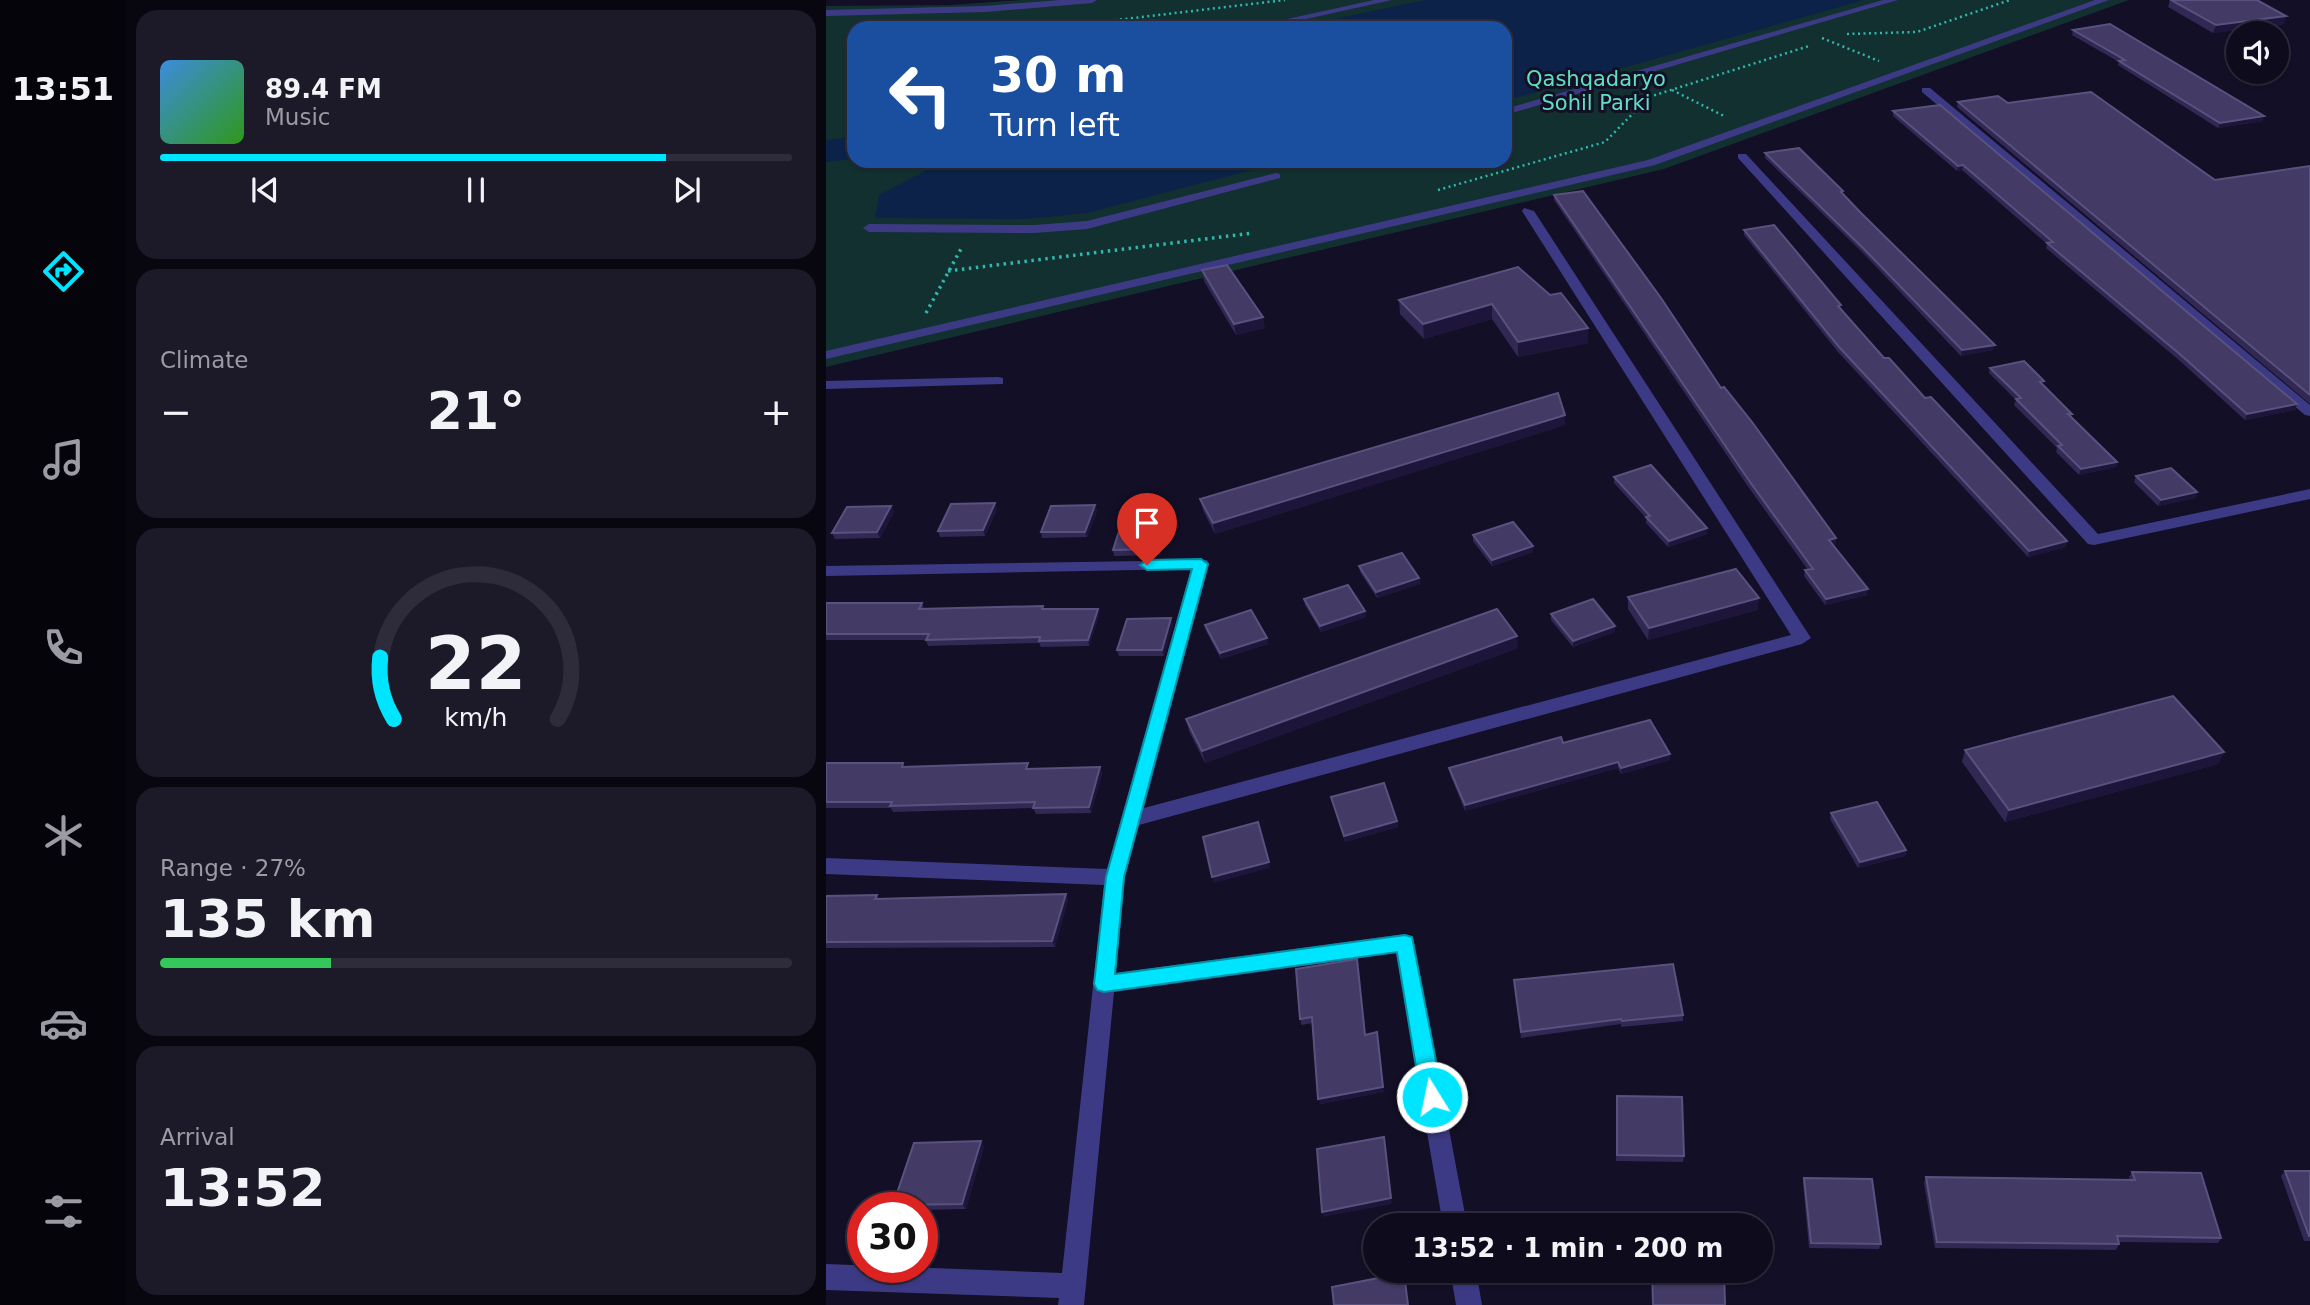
<!DOCTYPE html>
<meta charset="utf-8">
<style>
body{margin:0;font-family:"DejaVu Sans",sans-serif;background:#1c1929;color:#f1f3f6;height:100vh;display:flex;flex-direction:column;font-size:26px;white-space:nowrap}
*{box-sizing:border-box;margin:0}
p{font-size:23px;color:#9b9ba3}
.icon{flex:none;width:38px;height:38px;fill:none;stroke:currentColor;stroke-width:2;stroke-linecap:round;stroke-linejoin:round}
.map{position:relative;flex:1;overflow:hidden}
.panel{display:flex;flex-direction:column;gap:10px;padding:10px;background:#08060f;width:700px}
.panel>*{flex:none}
.banner{position:absolute;left:21px;top:21px;width:665px;height:147px;border-radius:21px;box-shadow:0 2px 5px #0004,0 0 0 2px #2e2b3b;background:#1a4fa0;color:#fff;overflow:hidden}
.buttons{position:absolute;left:1400px;top:21px;display:grid;gap:14px}
.buttons a{display:grid;place-items:center;width:63px;height:63px;border-radius:50%;background:#0e0b1c;box-shadow:0 2px 5px #0004,0 0 0 2px #2e2b3b;font-size:35px}
.speed{position:absolute;left:21px;top:1192px;display:flex;gap:14px;font-size:35px;font-weight:700;text-align:center}
.speed>*{display:grid;place-content:center;width:91px;height:91px;border-radius:50%;background:#0e0b1c;box-shadow:0 2px 5px #0004,0 0 0 2px #2e2b3b;line-height:1}
.speed .limit{border:10px solid #d22;background:#fff;color:#111}
.pin{position:absolute;display:grid;place-items:center;width:60px;height:60px;color:#fff;margin:-72px -30px;border-radius:50% 50% 50% 0;rotate:-45deg;box-shadow:0 0 7px #0007}
.pin .icon{rotate:45deg}
.me{position:absolute;width:77px;margin:-38px;rotate:350deg;stroke-linejoin:round;filter:drop-shadow(0 0 5px #0008)}
.turn{display:flex;align-items:center;gap:24px;height:147px;padding:0 28px;font-size:32px}
.turn .icon{width:91px;height:91px;stroke-width:2.5}
.turn b{display:block;font-size:49px;line-height:60px}
.big{font-size:52px;font-weight:800;line-height:1.1}
.panel .widget{flex:1;display:flex;flex-direction:column;justify-content:center;gap:10px;min-width:0;padding:0 24px;border-radius:21px;background:#1c1929}
.panel .dial{align-items:center;gap:0}
.dial svg{height:182px;overflow:visible;fill:none;stroke:#2e2b3b;stroke-width:7;stroke-linecap:round;text-anchor:middle}
.dial text{fill:#f1f3f6;stroke:none}
.song{display:flex;align-items:center;gap:21px}
.cover{width:84px;height:84px;border-radius:10px;background:linear-gradient(135deg,hsl(210 70% 55%),hsl(110 70% 35%))}
.played{height:7px;border-radius:4px;background:linear-gradient(90deg,#00e5ff 80%,#2e2b3b 80%)}
.keys{display:flex;justify-content:space-around;direction:ltr}
.heat{display:flex;justify-content:space-between;align-items:center;font-size:38px;direction:ltr}
.charge{height:10px;border-radius:5px;background:linear-gradient(90deg,#34c759 27%,#2e2b3b 0)}
.trip{position:absolute;left:537px;top:1213px;width:410px;height:70px;border-radius:35px;background:#0e0b1c;box-shadow:0 2px 5px #0004,0 0 0 2px #2e2b3b;font-weight:800;line-height:70px;text-align:center}
main{display:flex;flex:1;min-height:0}
.tabs{display:flex;flex-direction:column;width:126px;justify-content:space-around;align-items:center;background:#06040b;color:#9b9ba3}
.tabs .icon{width:49px;height:49px}
.tabs .active{color:#00e5ff}
.tabs b{font-size:32px;color:#f1f3f6}
.map>svg:first-child{display:block}
</style>
<main>
<nav class="tabs">
<b>13:51</b>
<svg class="icon active" aria-label="directions" viewBox="0 0 24 24"><path d="M12 3l9 9-9 9-9-9zM9 14v-3h6M13 9l2 2-2 2"/></svg>
<svg class="icon" aria-label="music" viewBox="0 0 24 24"><path d="M9 18V5l10-2v13"/><circle cx="6" cy="18" r="3"/><circle cx="16" cy="16" r="3"/></svg>
<svg class="icon" aria-label="phone" viewBox="0 0 24 24"><path d="M5 4h4l2 5-3 2q2 4 5 5l2-3 5 2v4C11 20 4 13 5 4z"/></svg>
<svg class="icon" aria-label="climate" viewBox="0 0 24 24"><path d="M12 3v18M4 7l16 10M4 17L20 7"/></svg>
<svg class="icon" aria-label="car" viewBox="0 0 24 24"><path d="M5 17H2v-5l4-1 3-4h7l3 4 3 1v5h-3M9 17h6M6 11h13"/><circle cx="7" cy="17" r="2"/><circle cx="17" cy="17" r="2"/></svg>
<svg class="icon" aria-label="filters" viewBox="0 0 24 24"><path d="M4 7h16M4 17h16"/><circle cx="9" cy="7" r="2"/><circle cx="15" cy="17" r="2"/></svg>
</nav>
<section class="panel">
<div class="widget">
<div class="song"><i class="cover"></i><div><b>89.4 FM</b><p>Music</p></div></div>
<div class="played"></div>
<div class="keys"><svg class="icon" aria-label="previous" viewBox="0 0 24 24"><path d="M18 5L8 12l10 7zM5 5v14"/></svg><svg class="icon" aria-label="pause" viewBox="0 0 24 24"><path d="M8 5v14M16 5v14"/></svg><svg class="icon" aria-label="next" viewBox="0 0 24 24"><path d="M6 5l10 7-10 7zM19 5v14"/></svg></div>
</div>
<div class="widget"><p>Climate</p>
<div class="heat"><a>−</a><b class="big">21°</b><a>+</a></div>
</div>
<div class="widget dial"><svg viewBox="0 0 100 80">
<path d="M14 69A42 42 0 1 1 86 69"/>
<path d="M14 69A42 42 0 0 1 8 42" stroke="#00e5ff"/>
<text x="50" y="56" font-size="32" font-weight="700">22</text>
<text x="50" y="72" font-size="11">km/h</text>
</svg></div>
<div class="widget"><p>Range · 27%</p><b class="big">135 km</b><div class="charge"></div></div>
<div class="widget"><p>Arrival</p><b class="big">13:52</b></div>
</section>
<div class="map">
<svg width="1484" height="1305" viewBox="0 0 1484 1305">
<rect width="100%" height="100%" fill="#130f26"/>
<path fill="#12302f" fill-rule="evenodd" d="M196,0H1303L838,169L0,367V6L124,5ZM28,28H679V161H28Z"/>
<g fill="#0c2248">
<polygon points="599,0 1038,0 679,101 679,28 465,28"/>
<polygon points="109,161 460,161 261,213 201,219 49,218 53,195 97,172"/>
</g>
<g fill="none" stroke-linecap="round" stroke-linejoin="round">
<polygon fill="#0c2248" fill-rule="evenodd" points="28,137 28,159 0,162 0,140"/>
<g stroke="#2fb8b0" stroke-width="2.5" stroke-dasharray="2 3.5" stroke-linecap="butt">
<polyline points="223,28 459,0"/>
<polyline points="1021,34 1091,32 1184,0"/>
<polyline points="996,38 1053,61"/>
<polyline points="846,90 898,116"/>
<polyline points="612,190 779,142 823,97 983,46"/>
</g>
<g stroke="#2fb8b0" stroke-width="3.5" stroke-dasharray="2.5 4.5" stroke-linecap="butt">
<polyline points="122,271 427,233"/>
<polyline points="100,313 136,247"/>
</g>
<g fill="#3d3a85" fill-rule="evenodd">
<polygon points="234,0 271,0 266,3 159,12 0,16 0,10 159,6"/>
<polygon points="548,0 566,0 439,28 420,28"/>
<polygon points="1057,0 1072,0 679,115 679,109"/>
<polygon points="1269,0 1283,0 829,165 0,359 0,351 822,160"/>
<polygon points="1096,88 1104,88 1484,405 1484,416 1479,415 1096,92"/>
<polygon points="912,154 920,154 1272,534 1484,489 1484,499 1268,545 1262,544 912,158"/>
<polygon points="450,173 454,174 454,178 261,229 208,233 43,232 37,228 43,224 208,225 261,221"/>
<polygon points="698,208 708,211 985,638 976,644 313,825 299,877 290,973 579,934 587,937 641,1225 617,1225 570,953 288,992 258,1305 232,1305 233,1298 0,1290 0,1264 236,1273 278,885 0,874 0,858 281,869 365,569 0,576 0,566 381,560 383,564 318,808 965,635 696,211"/>
<polygon points="172,377 177,378 177,384 0,389 0,381"/>
<polygon points="624,1270 650,1270 656,1305 630,1305"/>
</g>
</g>
<g fill="#312854">
<polygon points="1344,0 1431,0 1458,24 1387,33 1342,7"/>
<polygon points="1247,30 1437,121 1392,128 1292,65 1293,62 1246,35"/>
<polygon points="1132,102 1389,180 1484,166 1484,404 1131,107"/>
<polygon points="1067,111 1471,404 1469,410 1419,420 1354,361 1220,248 1221,244 1136,170 1131,171 1067,116"/>
<polygon points="939,153 1017,194 1167,350 1135,356 1037,253 939,158"/>
<polygon points="728,195 895,388 1010,538 1009,544 1007,545 1041,595 999,605 978,576 979,570 982,570 923,488 728,200"/>
<polygon points="918,230 1015,309 1058,358 1099,398 1241,541 1240,547 1202,557 1012,352 918,235"/>
<polygon points="692,267 762,328 762,343 692,357 666,319 598,339 574,314 573,300"/>
<polygon points="376,270 439,328 410,335 378,281"/>
<polygon points="1164,368 1217,386 1246,414 1245,417 1291,462 1290,467 1253,475 1230,452 1231,448 1188,405 1190,400 1163,373"/>
<polygon points="739,425 389,534 377,510 374,499"/>
<polygon points="1310,476 1371,492 1369,498 1332,506 1308,482"/>
<polygon points="788,477 881,534 842,547 820,523 820,518 788,483"/>
<polygon points="269,505 271,511 261,537 216,538 215,532"/>
<polygon points="65,506 68,512 54,538 9,539 6,533"/>
<polygon points="171,509 159,536 114,537 112,531"/>
<polygon points="340,522 342,528 334,555 288,556 287,550"/>
<polygon points="647,535 707,546 707,552 666,566 647,541"/>
<polygon points="533,566 593,578 594,584 551,598 534,572"/>
<polygon points="802,597 933,598 931,610 822,640 802,609"/>
<polygon points="478,599 539,611 540,617 495,632 479,605"/>
<polygon points="0,603 96,603 98,609 217,606 218,609 272,609 273,615 263,646 215,647 213,643 102,646 100,640 0,640"/>
<polygon points="725,614 789,632 747,647 725,620"/>
<polygon points="345,618 347,624 338,656 293,656 291,650"/>
<polygon points="379,625 442,644 395,659 380,631"/>
<polygon points="692,648 379,763 363,731 360,719"/>
<polygon points="737,743 844,760 795,774 792,768 639,811 624,774 623,768"/>
<polygon points="1139,750 1398,752 1392,764 1179,822 1136,762"/>
<polygon points="0,763 79,767 204,769 274,767 276,774 265,813 210,814 207,808 67,812 65,808 0,808"/>
<polygon points="505,797 571,821 572,827 519,842"/>
<polygon points="1005,813 1080,850 1079,856 1032,868 1004,819"/>
<polygon points="240,894 242,900 229,947 0,948 0,896 51,895 53,899"/>
<polygon points="470,969 539,1035 558,1092 494,1104 487,1023 475,1025"/>
<polygon points="689,986 857,1015 857,1021 795,1027 795,1024 695,1038"/>
<polygon points="791,1096 858,1156 857,1162 790,1161"/>
<polygon points="158,1146 140,1209 96,1210 96,1208 69,1208 67,1205"/>
<polygon points="1459,1171 1484,1171 1484,1241 1478,1241 1455,1176"/>
<polygon points="1306,1172 1395,1238 1392,1243 1293,1242 1293,1244 1290,1250 1109,1248 1098,1183 1100,1177 1304,1180 1303,1177"/>
<polygon points="978,1178 1055,1244 1053,1249 983,1248 977,1183"/>
</g>
<g fill="#1d163a">
<polygon points="1460,16 1458,24 1387,33 1390,25"/>
<polygon points="1438,116 1437,121 1392,128 1394,123"/>
<polygon points="1137,165 1136,170 1131,171 1132,166"/>
<polygon points="666,304 666,319 598,339 597,324"/>
<polygon points="437,317 439,328 410,335 408,324"/>
<polygon points="762,328 762,343 692,357 692,342"/>
<polygon points="1169,345 1167,350 1135,356 1136,350"/>
<polygon points="1471,404 1469,410 1419,420 1421,414"/>
<polygon points="739,415 739,425 389,534 387,523"/>
<polygon points="1291,462 1290,467 1253,475 1255,469"/>
<polygon points="1371,492 1369,498 1332,506 1335,500"/>
<polygon points="169,503 171,509 159,536 157,530"/>
<polygon points="269,505 271,511 261,537 259,532"/>
<polygon points="65,506 68,512 54,538 51,532"/>
<polygon points="340,522 342,528 334,555 333,549"/>
<polygon points="881,528 881,534 842,547 843,541"/>
<polygon points="1010,538 1009,544 1002,546 1003,540"/>
<polygon points="1241,541 1240,547 1202,557 1203,551"/>
<polygon points="707,546 707,552 666,566 666,560"/>
<polygon points="593,578 594,584 551,598 550,592"/>
<polygon points="1042,589 1041,595 999,605 1000,599"/>
<polygon points="933,598 931,610 822,640 823,628"/>
<polygon points="272,609 273,615 263,646 262,640"/>
<polygon points="539,611 540,617 495,632 494,626"/>
<polygon points="345,618 347,624 338,656 336,650"/>
<polygon points="789,626 789,632 747,647 747,641"/>
<polygon points="691,636 692,648 379,763 376,751"/>
<polygon points="441,638 442,644 395,659 394,653"/>
<polygon points="1398,752 1392,764 1179,822 1183,810"/>
<polygon points="844,754 844,760 795,774 795,768"/>
<polygon points="792,762 792,768 639,811 639,805"/>
<polygon points="274,767 276,774 265,813 263,807"/>
<polygon points="571,821 572,827 519,842 518,836"/>
<polygon points="1080,850 1079,856 1032,868 1034,862"/>
<polygon points="443,862 444,868 388,883 386,877"/>
<polygon points="240,894 242,900 229,947 226,941"/>
<polygon points="551,1032 558,1092 494,1104 492,1099"/>
<polygon points="558,1137 566,1204 497,1217 496,1212"/>
<polygon points="155,1141 158,1146 140,1209 136,1204"/>
</g>
<g fill="#433a66" stroke="#5a527e" stroke-width="2">
<polygon points="1345,0 1431,0 1460,16 1390,25"/>
<polygon points="1284,24 1438,116 1394,123 1293,61 1299,60 1247,30"/>
<polygon points="1265,92 1389,180 1484,166 1484,395 1132,102 1172,96 1182,103"/>
<polygon points="1114,105 1471,404 1421,414 1356,356 1221,243 1227,242 1137,165 1132,166 1067,111"/>
<polygon points="973,148 1017,191 1015,192 1035,213 1169,345 1136,350 1037,248 939,153"/>
<polygon points="757,191 835,298 895,388 898,387 926,422 1010,538 1003,540 1042,589 1000,599 979,570 987,569 924,482 728,195"/>
<polygon points="948,225 1015,305 1012,306 1058,358 1063,358 1099,398 1105,397 1241,541 1203,551 1013,347 918,230"/>
<polygon points="401,265 437,317 408,324 376,270"/>
<polygon points="692,267 724,295 735,293 762,328 692,342 666,304 597,324 573,300"/>
<polygon points="1198,361 1218,381 1214,382 1246,414 1242,414 1291,462 1255,469 1232,446 1236,445 1190,399 1195,398 1164,368"/>
<polygon points="732,393 739,415 387,523 374,499"/>
<polygon points="825,465 881,528 843,541 820,517 824,516 788,477"/>
<polygon points="1345,468 1371,492 1335,500 1310,476"/>
<polygon points="169,503 157,530 112,531 125,504"/>
<polygon points="269,505 259,532 215,532 225,506"/>
<polygon points="65,506 51,532 6,533 21,507"/>
<polygon points="296,522 340,522 333,549 287,550"/>
<polygon points="687,522 707,546 666,560 647,535"/>
<polygon points="576,553 593,578 550,592 533,566"/>
<polygon points="910,569 933,598 823,628 802,597"/>
<polygon points="522,585 539,611 494,626 478,599"/>
<polygon points="767,599 789,626 747,641 725,614"/>
<polygon points="0,603 96,603 93,609 217,606 216,609 272,609 262,640 213,641 214,637 100,640 103,634 0,634"/>
<polygon points="671,609 691,636 376,751 360,719"/>
<polygon points="425,610 441,638 394,653 379,625"/>
<polygon points="345,618 336,650 291,650 301,619"/>
<polygon points="1347,696 1398,752 1183,810 1139,750"/>
<polygon points="824,720 844,754 795,768 792,762 639,805 623,768 735,737 737,743"/>
<polygon points="0,763 77,763 76,767 202,763 200,769 274,767 263,807 207,808 209,802 64,806 66,802 0,802"/>
<polygon points="558,783 571,821 518,836 505,797"/>
<polygon points="1051,802 1080,850 1034,862 1005,813"/>
<polygon points="432,822 443,862 386,877 377,837"/>
<polygon points="240,894 226,941 0,942 0,896 51,895 49,899"/>
<polygon points="531,959 539,1035 551,1032 557,1087 492,1099 486,1017 474,1019 470,969"/>
<polygon points="847,964 857,1015 796,1021 795,1019 695,1032 688,980"/>
<polygon points="791,1096 856,1097 858,1156 791,1155"/>
<polygon points="558,1137 565,1198 496,1212 491,1149"/>
<polygon points="155,1141 136,1204 67,1205 88,1143"/>
<polygon points="1459,1171 1484,1171 1484,1236 1483,1236"/>
<polygon points="1306,1172 1375,1173 1395,1238 1291,1236 1293,1244 1111,1242 1100,1177 1309,1180"/>
<polygon points="978,1178 1046,1179 1055,1244 985,1243"/>
<polygon points="826,1270 898,1270 899,1305 827,1305"/>
<polygon points="578,1273 582,1305 508,1305 506,1287"/>
</g>
<polygon fill="#00e5ff" stroke="#0095a6" stroke-width="2" points="375,559 382,564 298,877 289,974 579,935 586,937 617,1097 614,1103 606,1106 599,1103 595,1097 571,952 278,992 271,990 268,984 280,877 366,569 321,570 314,565 321,560"/>
<g text-anchor="middle" stroke-width="6" stroke-linejoin="round" paint-order="stroke">
<g font-size="21" fill="#5fe0c0" stroke="#130f26">
<text x="770" y="86">Qashqadaryo<tspan x="770" dy="24">Sohil Parki</tspan></text>
</g>
</g>
</svg>
<div class="buttons">
<a><svg class="icon" aria-label="sound" viewBox="0 0 24 24"><path d="M4 9h4l5-4v14l-5-4H4zM17 9q2 3 0 6"/></svg></a>
</div>
<div class="speed"><div class="limit">30</div></div>
<div class="pin" style="left:321px;top:565px;background:#d93025"><svg class="icon" aria-label="arrive" viewBox="0 0 24 24"><path d="M6 21V4h12l-3 4 3 4H6"/></svg></div>
<svg class="me" style="left:606px;top:1097px" viewBox="-20 -20 40 40"><circle r="17" fill="#00e5ff" stroke="#fff" stroke-width="3"/><path d="M0-11L8 9 0 5-8 9z" fill="#fff"/></svg>
<div class="trip">13:52 · 1 min · 200 m</div>
<div class="banner">
<div class="turn"><svg class="icon" aria-label="left" viewBox="0 0 24 24"><path d="M17 20v-9H6M10 6l-5 5 5 5"/></svg><div><b>30 m</b>Turn left</div></div>
</div>
</div>
</main>
